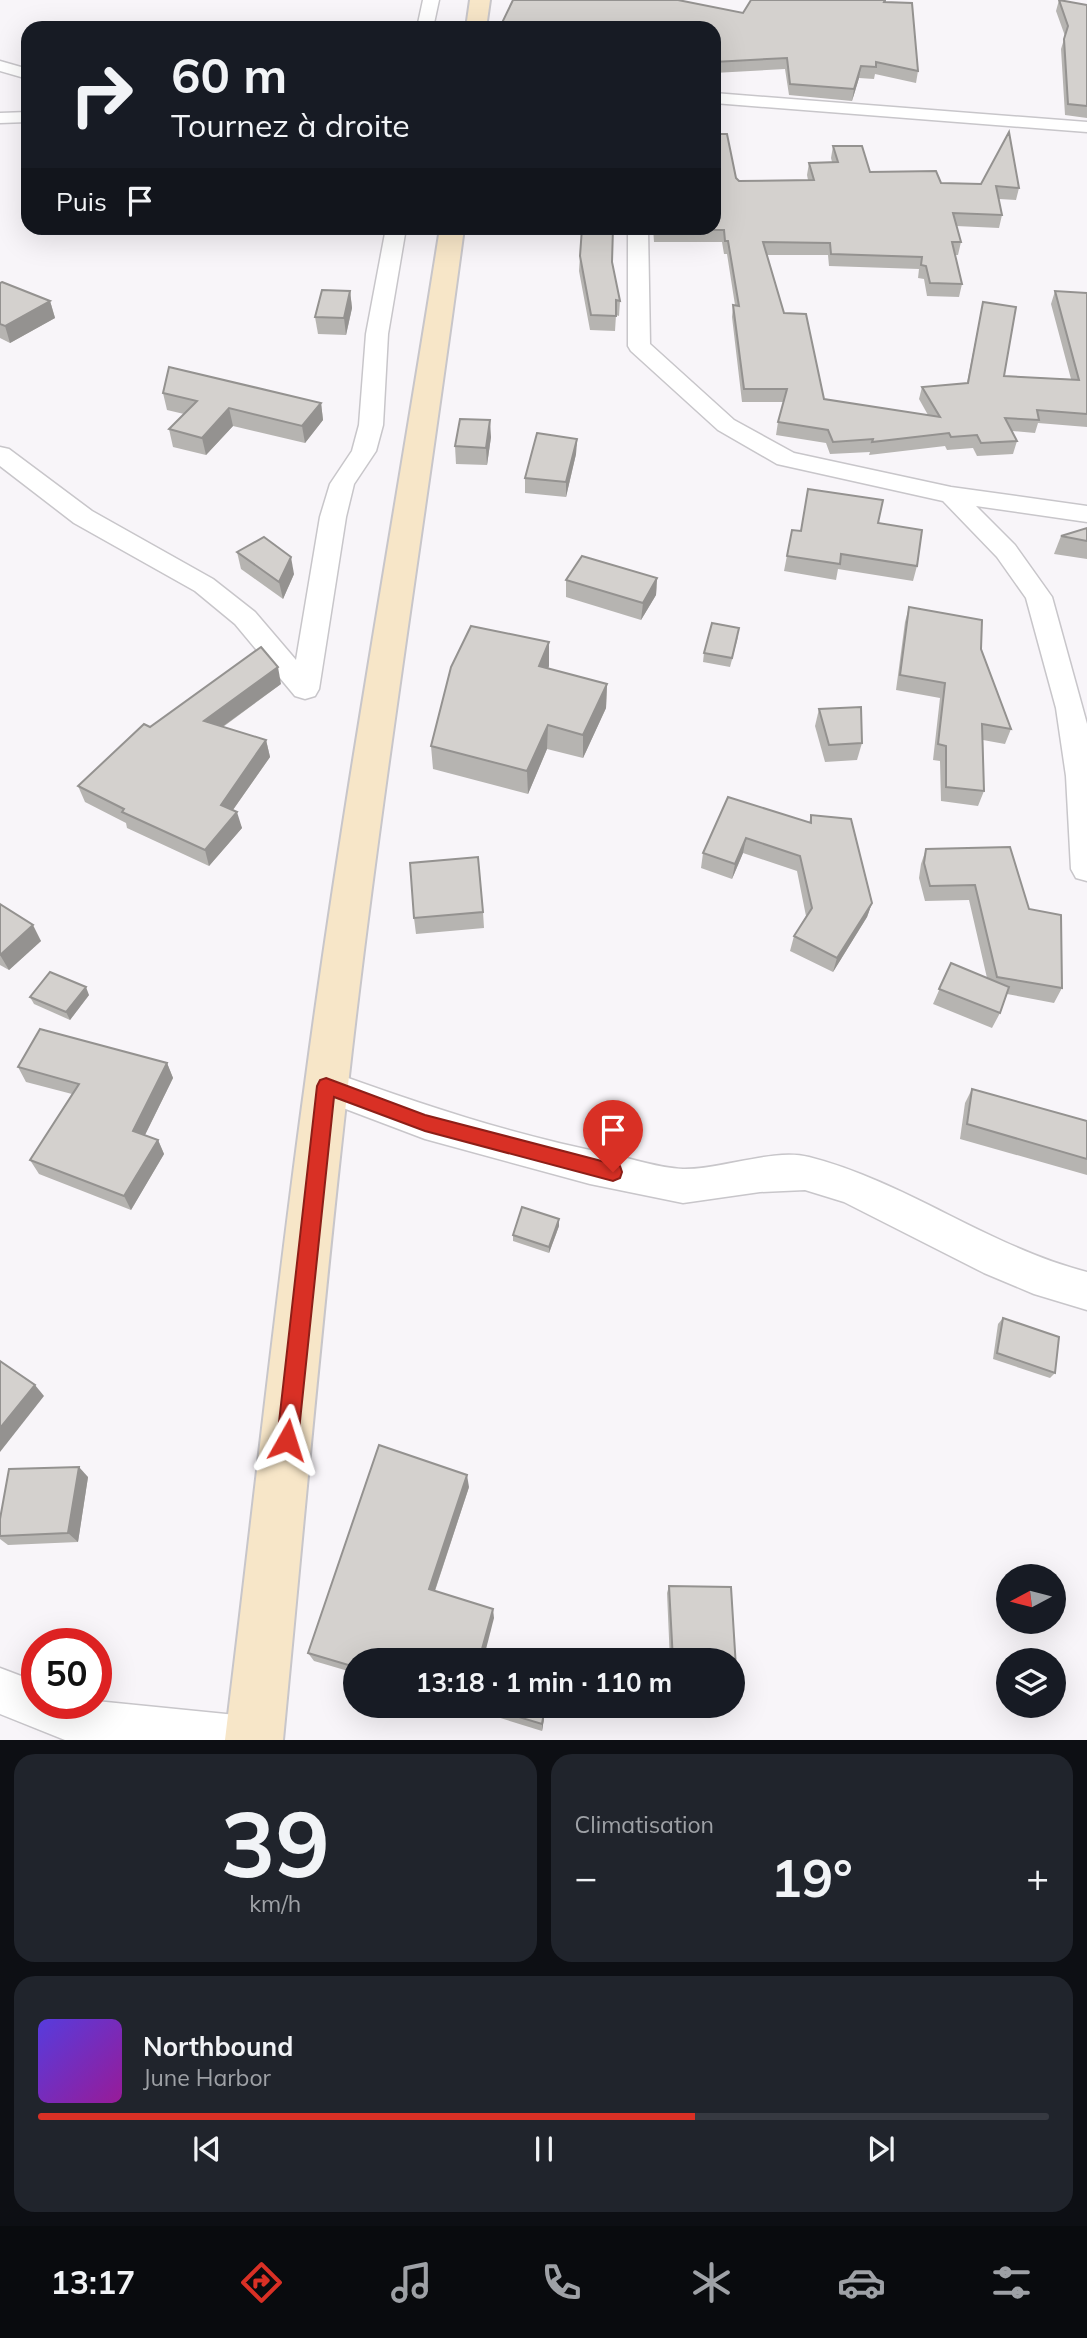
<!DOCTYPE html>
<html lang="fr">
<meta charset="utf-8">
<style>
body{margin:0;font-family:Mulish,sans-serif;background:#20242c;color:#f1f3f6;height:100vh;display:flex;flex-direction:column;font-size:26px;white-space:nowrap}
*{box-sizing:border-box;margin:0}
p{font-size:23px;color:#9ea1a6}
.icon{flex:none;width:38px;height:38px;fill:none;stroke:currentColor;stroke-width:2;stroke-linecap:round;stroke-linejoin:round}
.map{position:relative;height:1740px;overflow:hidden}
.drawer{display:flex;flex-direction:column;gap:14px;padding:14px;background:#0d0f14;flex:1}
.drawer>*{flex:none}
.hud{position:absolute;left:21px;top:21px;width:700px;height:214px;border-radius:21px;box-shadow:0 7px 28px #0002;background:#171b24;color:#f1f3f6;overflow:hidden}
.needle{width:46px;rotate:263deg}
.tools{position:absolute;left:996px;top:1564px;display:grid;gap:14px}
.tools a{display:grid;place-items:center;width:70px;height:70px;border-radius:50%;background:#171b24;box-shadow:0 7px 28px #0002;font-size:35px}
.speed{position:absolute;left:21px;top:1628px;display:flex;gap:14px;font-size:35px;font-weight:700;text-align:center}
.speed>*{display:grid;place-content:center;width:91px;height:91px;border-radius:50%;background:#171b24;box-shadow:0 7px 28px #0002;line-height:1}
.speed .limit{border:10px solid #d22;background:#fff;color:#111}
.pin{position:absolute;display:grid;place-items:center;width:60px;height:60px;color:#fff;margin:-72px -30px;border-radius:50% 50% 50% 0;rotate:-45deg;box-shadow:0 0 7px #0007}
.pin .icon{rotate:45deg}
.me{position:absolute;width:77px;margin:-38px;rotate:6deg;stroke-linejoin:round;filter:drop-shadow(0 0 5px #0008)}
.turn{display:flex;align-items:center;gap:24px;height:147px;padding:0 35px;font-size:32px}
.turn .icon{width:91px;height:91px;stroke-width:2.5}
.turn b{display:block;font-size:49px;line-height:60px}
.then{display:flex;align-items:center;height:66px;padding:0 35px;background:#0003;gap:14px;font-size:26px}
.big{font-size:52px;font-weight:700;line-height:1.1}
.drawer .widget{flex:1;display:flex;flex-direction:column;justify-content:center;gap:10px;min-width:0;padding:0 24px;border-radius:21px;background:#20242c}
.drawer .dial{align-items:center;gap:0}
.dial b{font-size:91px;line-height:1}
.song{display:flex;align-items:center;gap:21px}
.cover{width:84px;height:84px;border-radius:10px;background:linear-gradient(135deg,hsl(250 70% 55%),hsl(300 70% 35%))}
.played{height:7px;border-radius:4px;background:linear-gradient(90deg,#d93025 65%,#363941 65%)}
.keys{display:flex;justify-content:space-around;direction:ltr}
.heat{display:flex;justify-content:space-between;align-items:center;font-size:38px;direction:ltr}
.drawer .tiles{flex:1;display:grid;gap:14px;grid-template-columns:1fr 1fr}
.widget:last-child{grid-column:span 2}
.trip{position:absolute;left:343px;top:1648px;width:402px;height:70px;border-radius:35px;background:#171b24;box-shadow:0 7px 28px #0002;font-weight:700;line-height:70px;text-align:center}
.tabs{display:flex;height:112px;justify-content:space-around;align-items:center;background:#090b0e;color:#9ea1a6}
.tabs .icon{width:49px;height:49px}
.tabs .on{color:#d93025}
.tabs b{font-size:32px;color:#f1f3f6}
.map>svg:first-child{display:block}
</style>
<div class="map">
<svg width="1087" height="1740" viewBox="0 0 1087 1740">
<rect width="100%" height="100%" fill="#f8f5f9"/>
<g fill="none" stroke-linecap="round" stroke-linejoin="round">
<defs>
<g id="street">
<polygon points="423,0 439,0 433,28 417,28"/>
<polygon points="0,61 28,69 28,79 0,71"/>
<polygon points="714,93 1087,122 1087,132 714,103"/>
<polygon points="28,112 28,122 0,123 0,113"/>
<polygon points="386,228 406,228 388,334 383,425 376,451 354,484 346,517 319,689 315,696 305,699 295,696 235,624 195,591 74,523 0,466 0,447 9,449 92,511 213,579 255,612 296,660 320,517 330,484 352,451 359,425 366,334"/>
<polygon points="628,228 648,228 650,344 734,420 794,453 951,487 1087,506 1087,522 976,506 1015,545 1052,597 1087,724 1087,881 1076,878 1071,869 1066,776 1056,708 1026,598 997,557 943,501 777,464 718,430 631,351 628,346"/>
<path d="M326,1070C419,1104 513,1135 610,1154C633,1159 659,1168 683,1169C721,1170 772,1148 809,1157C907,1182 989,1247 1087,1272V1310L1034,1294L984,1273L844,1202L805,1190L760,1192L683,1203L590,1184L425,1139L314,1097L308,1086L314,1075Z"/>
<polygon points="0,1668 37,1682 37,1703 96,1701 246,1716 263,1723 269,1740 65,1740 0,1714"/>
</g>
<g id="secondary">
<polygon points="470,0 490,0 486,28 466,28"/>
<path d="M440,228H464C426,514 380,798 348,1085C323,1303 304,1521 283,1740H225C252,1521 275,1302 305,1084C343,798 395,514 440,228Z"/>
</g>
</defs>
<use href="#street" stroke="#c8c6ca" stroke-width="3"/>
<use href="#secondary" stroke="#c8c6ca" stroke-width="4"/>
<use href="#street" fill="#fff" fill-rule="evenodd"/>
<use href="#secondary" fill="#f7e6c8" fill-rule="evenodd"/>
</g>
<g fill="#b6b4b1">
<polygon points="886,0 886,2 918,71 916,83 875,74 874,79 859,78 852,101 789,95 785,69 714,73 714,28 500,28 500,27 743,13"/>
<polygon points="1059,0 1087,5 1087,118 1065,115 1061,49 1065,36 1056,11"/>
<polygon points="833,146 870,172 941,183 1019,188 1016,200 999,199 1002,215 999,228 956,226 961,242 958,255 955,255 962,284 959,297 927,296 924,279 918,278 919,269 829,266 828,255 766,255 784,313 824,399 928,415 919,399 922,387 967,383 983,302 1004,376 1071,379 1051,304 1055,291 1087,293 1087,427 1038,423 1035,433 1012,431 1017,441 1013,454 977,456 973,448 947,450 945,446 869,455 870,452 830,454 826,443 776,435 778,422 784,402 742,402 732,317 733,305 735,305 727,254 724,254 722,242 654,242 653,228 714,228 736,178 739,181 808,180 807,175 809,163 832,162 831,158"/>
<polygon points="580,256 612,262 620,301 619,316 616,315 615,331 590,330 579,271"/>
<polygon points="0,283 50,301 55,318 10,343 0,338"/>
<polygon points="350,291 352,308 346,335 318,334 315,317"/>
<polygon points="163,393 321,403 323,420 305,443 233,426 206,455 173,447 169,429 184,414 167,410"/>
<polygon points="491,437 487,465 456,464 455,446"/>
<polygon points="577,439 576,454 566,497 525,493 525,478"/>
<polygon points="878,523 917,566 913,581 838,569 836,580 784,571 792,530 801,531"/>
<polygon points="1087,528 1087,559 1054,554 1061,536"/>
<polygon points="237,552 294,574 283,599 241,569"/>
<polygon points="657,578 656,595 641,620 566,597 566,580"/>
<polygon points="909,607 981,649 1011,729 1005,744 983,740 984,791 978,806 941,801 940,761 933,760 940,698 896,690 905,622"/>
<polygon points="738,637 730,667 703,662 704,653"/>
<polygon points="549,642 549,666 548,669 607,684 606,708 583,758 547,749 528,794 433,769 431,746"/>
<polygon points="281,684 223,727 266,740 270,757 233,810 242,828 209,866 127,828 126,823 85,802 78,786 150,727"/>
<polygon points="819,709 862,743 857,760 825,762 815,726"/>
<polygon points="728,797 809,823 811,815 872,903 867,917 833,972 790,951 794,936 806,916 797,871 743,853 732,879 701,868 703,853"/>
<polygon points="926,849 1029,909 1062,988 1054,1003 1007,994 1000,1013 992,1028 933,1004 951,963 987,978 969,900 925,901 919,878 921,864"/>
<polygon points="0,904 41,941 9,970 0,965"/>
<polygon points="483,912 484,928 416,934 414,918"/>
<polygon points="89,995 70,1020 34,1004 30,997"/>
<polygon points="167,1063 173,1078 145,1135 158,1140 164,1154 131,1210 39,1174 30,1160 72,1094 26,1082 18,1067"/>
<polygon points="972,1089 1087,1121 1087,1175 960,1139 965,1103"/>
<polygon points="559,1226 549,1253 513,1241 513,1235"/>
<polygon points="1003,1318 1055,1373 1050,1378 993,1359 998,1324"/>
<polygon points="88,1477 78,1542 8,1545 0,1539 0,1519"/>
<polygon points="469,1487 435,1591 494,1618 355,1661 355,1673 314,1661 308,1653"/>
<polygon points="669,1586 731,1587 737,1684 733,1690 733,1661 670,1661 667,1593"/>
<polygon points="462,1706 546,1706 542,1731"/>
</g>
<g fill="#949290">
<polygon points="861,66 859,78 852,101 854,89"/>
<polygon points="350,291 352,308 346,335 344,318"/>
<polygon points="50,301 55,318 10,343 5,326"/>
<polygon points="321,403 323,420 305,443 302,426"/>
<polygon points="229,408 233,426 206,455 202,438"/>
<polygon points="490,420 491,437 487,465 486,448"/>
<polygon points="577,439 576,454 566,497 566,482"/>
<polygon points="291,557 294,574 283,599 279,582"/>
<polygon points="657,578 656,595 641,620 643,603"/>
<polygon points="549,642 549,666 539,690 539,666"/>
<polygon points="278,667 281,684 208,737 204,721"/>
<polygon points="607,684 606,708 583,758 583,735"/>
<polygon points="548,725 547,749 528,794 527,771"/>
<polygon points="266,740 270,757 225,821 221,805"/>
<polygon points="237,812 242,828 209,866 205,850"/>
<polygon points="746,838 743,853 732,879 735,864"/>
<polygon points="872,903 867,917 833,972 837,958"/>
<polygon points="33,925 41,941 9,970 0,955"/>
<polygon points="86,987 89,995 70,1020 66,1012"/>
<polygon points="167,1063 173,1078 140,1145 133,1131"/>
<polygon points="158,1140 164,1154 131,1210 124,1196"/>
<polygon points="559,1219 559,1226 549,1253 549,1247"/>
<polygon points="35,1385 44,1396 0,1452 0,1428"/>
<polygon points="79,1467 88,1477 78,1542 68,1533"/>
<polygon points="467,1475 469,1487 432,1599 429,1589"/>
<polygon points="493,1609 494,1618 484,1657 482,1649"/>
<polygon points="545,1706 546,1706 542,1731 542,1724"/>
</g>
<g fill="#d4d1ce" stroke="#949290" stroke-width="2">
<polygon points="513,0 678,0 743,13 751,0 885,0 884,2 912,3 918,71 876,62 876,67 861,66 854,89 790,84 787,58 714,62 714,28 502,28 500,27"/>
<polygon points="1059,0 1087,5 1087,106 1068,104 1064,39 1068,26"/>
<polygon points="337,25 410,25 409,28 336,28"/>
<polygon points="1009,132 1019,188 996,186 1002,215 953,213 961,242 952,242 962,284 930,283 926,266 921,265 922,257 831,254 830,243 763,242 784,313 806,314 824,399 940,417 922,387 968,383 983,302 1016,307 1004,376 1079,380 1055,291 1087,293 1087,414 1037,410 1039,420 1005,418 1017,441 981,443 977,435 951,437 949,433 872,442 873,439 833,442 828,430 778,422 787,389 744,389 733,305 739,306 728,241 725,241 724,230 655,229 655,228 714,228 714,134 727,134 736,178 739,181 814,180 809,163 838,162 833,146 862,146 870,172 936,171 941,183 981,184"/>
<polygon points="582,228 613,228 612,262 620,301 616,300 616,316 591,315 580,256"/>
<polygon points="2,282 50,301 5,326 0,324 0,283"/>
<polygon points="322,290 350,291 344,318 315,317"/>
<polygon points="169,367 321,403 302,426 229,408 202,438 169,429 197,401 163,393"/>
<polygon points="460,419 490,420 486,448 455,446"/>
<polygon points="537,433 577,439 566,482 525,478"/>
<polygon points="808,489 883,500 878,523 922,530 917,566 841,554 840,564 787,556 792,530 801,531"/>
<polygon points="1087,528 1087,541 1061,536"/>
<polygon points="264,537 291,557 279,582 237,552"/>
<polygon points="582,556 657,578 643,603 566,580"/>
<polygon points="909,607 982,620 981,649 1011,729 982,724 984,791 946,787 946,746 938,744 945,683 900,675"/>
<polygon points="712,623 739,628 732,658 704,653"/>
<polygon points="471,626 549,642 539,666 607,684 583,735 548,725 527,771 431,746 451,667"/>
<polygon points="261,647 278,667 204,721 266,740 221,805 237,812 205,850 122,812 124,809 78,786 144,724 150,727"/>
<polygon points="861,707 862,743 829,745 819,709"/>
<polygon points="728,797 811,823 811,815 851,819 872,903 837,958 794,936 812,908 800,856 746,838 735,864 703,853"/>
<polygon points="1010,847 1029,909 1061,915 1062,988 997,977 975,885 930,886 924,863 926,849"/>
<polygon points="478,857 483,912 414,918 410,863"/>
<polygon points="0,904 33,925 0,955"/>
<polygon points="951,963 1009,987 1000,1013 939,989"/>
<polygon points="50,972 86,987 66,1012 30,997"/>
<polygon points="40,1029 167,1063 133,1131 158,1140 124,1196 30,1160 79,1084 18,1067"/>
<polygon points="972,1089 1087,1121 1087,1159 967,1124"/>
<polygon points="522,1207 559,1219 549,1247 513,1235"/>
<polygon points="1003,1318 1059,1337 1055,1373 997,1353"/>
<polygon points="0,1361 35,1385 0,1428"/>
<polygon points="379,1445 467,1475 429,1589 493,1609 482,1649 530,1661 355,1661 355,1667 308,1653"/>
<polygon points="79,1467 68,1533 0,1536 0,1519 9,1469"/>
<polygon points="669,1586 731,1587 737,1684 733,1684 733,1661 673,1661"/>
<polygon points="482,1706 545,1706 542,1724"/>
</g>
<polygon fill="#d93025" stroke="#8d1f18" stroke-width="2" points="326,1078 425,1115 613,1164 620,1166 622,1172 620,1178 613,1181 425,1131 334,1097 298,1440 295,1447 287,1450 280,1447 277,1440 317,1086 320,1080"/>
</svg>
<div class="tools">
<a><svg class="needle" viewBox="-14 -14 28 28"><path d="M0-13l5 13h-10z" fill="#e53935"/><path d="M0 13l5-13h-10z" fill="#9ea1a6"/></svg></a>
<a><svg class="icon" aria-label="layers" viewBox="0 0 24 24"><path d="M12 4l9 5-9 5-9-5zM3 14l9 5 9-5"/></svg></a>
</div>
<div class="speed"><div class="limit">50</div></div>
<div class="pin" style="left:613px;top:1172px;background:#d93025"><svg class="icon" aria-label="arrive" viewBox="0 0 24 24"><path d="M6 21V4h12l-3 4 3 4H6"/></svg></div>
<svg class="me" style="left:287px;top:1440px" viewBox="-20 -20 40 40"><path d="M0-17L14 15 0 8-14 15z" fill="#d93025" stroke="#fff" stroke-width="4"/></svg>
<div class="trip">13:18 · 1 min · 110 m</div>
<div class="hud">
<div class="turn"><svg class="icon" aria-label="right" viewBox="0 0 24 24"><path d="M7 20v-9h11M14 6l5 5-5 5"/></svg><div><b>60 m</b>Tournez à droite</div></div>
<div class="then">Puis<svg class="icon" aria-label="arrive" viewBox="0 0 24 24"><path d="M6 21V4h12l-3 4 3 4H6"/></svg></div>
</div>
</div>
<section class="drawer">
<div class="tiles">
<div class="widget dial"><b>39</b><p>km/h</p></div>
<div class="widget"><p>Climatisation</p>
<div class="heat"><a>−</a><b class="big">19°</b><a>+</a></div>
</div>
<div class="widget">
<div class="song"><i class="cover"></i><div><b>Northbound</b><p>June Harbor</p></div></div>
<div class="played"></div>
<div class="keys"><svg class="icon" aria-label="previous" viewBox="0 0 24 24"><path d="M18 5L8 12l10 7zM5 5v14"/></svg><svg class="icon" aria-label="pause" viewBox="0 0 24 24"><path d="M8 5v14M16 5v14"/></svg><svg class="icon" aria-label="next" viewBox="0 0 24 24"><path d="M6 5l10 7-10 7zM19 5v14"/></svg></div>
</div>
</div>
</section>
<nav class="tabs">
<b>13:17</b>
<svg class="icon on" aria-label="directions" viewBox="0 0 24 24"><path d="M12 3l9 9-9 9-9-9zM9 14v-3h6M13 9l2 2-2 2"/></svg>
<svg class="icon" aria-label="music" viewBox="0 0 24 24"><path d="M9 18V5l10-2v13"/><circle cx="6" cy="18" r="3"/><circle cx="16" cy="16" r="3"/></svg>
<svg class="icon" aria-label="phone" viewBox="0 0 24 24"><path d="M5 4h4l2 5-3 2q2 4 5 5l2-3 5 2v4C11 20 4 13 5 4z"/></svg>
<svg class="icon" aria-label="climate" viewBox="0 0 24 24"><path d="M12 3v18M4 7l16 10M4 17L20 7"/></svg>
<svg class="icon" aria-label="car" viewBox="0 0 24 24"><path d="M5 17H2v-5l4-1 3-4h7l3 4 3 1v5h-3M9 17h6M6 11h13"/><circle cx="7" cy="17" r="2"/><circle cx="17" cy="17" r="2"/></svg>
<svg class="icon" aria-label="filters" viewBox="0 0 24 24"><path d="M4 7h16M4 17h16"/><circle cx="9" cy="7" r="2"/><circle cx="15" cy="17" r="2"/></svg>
</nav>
